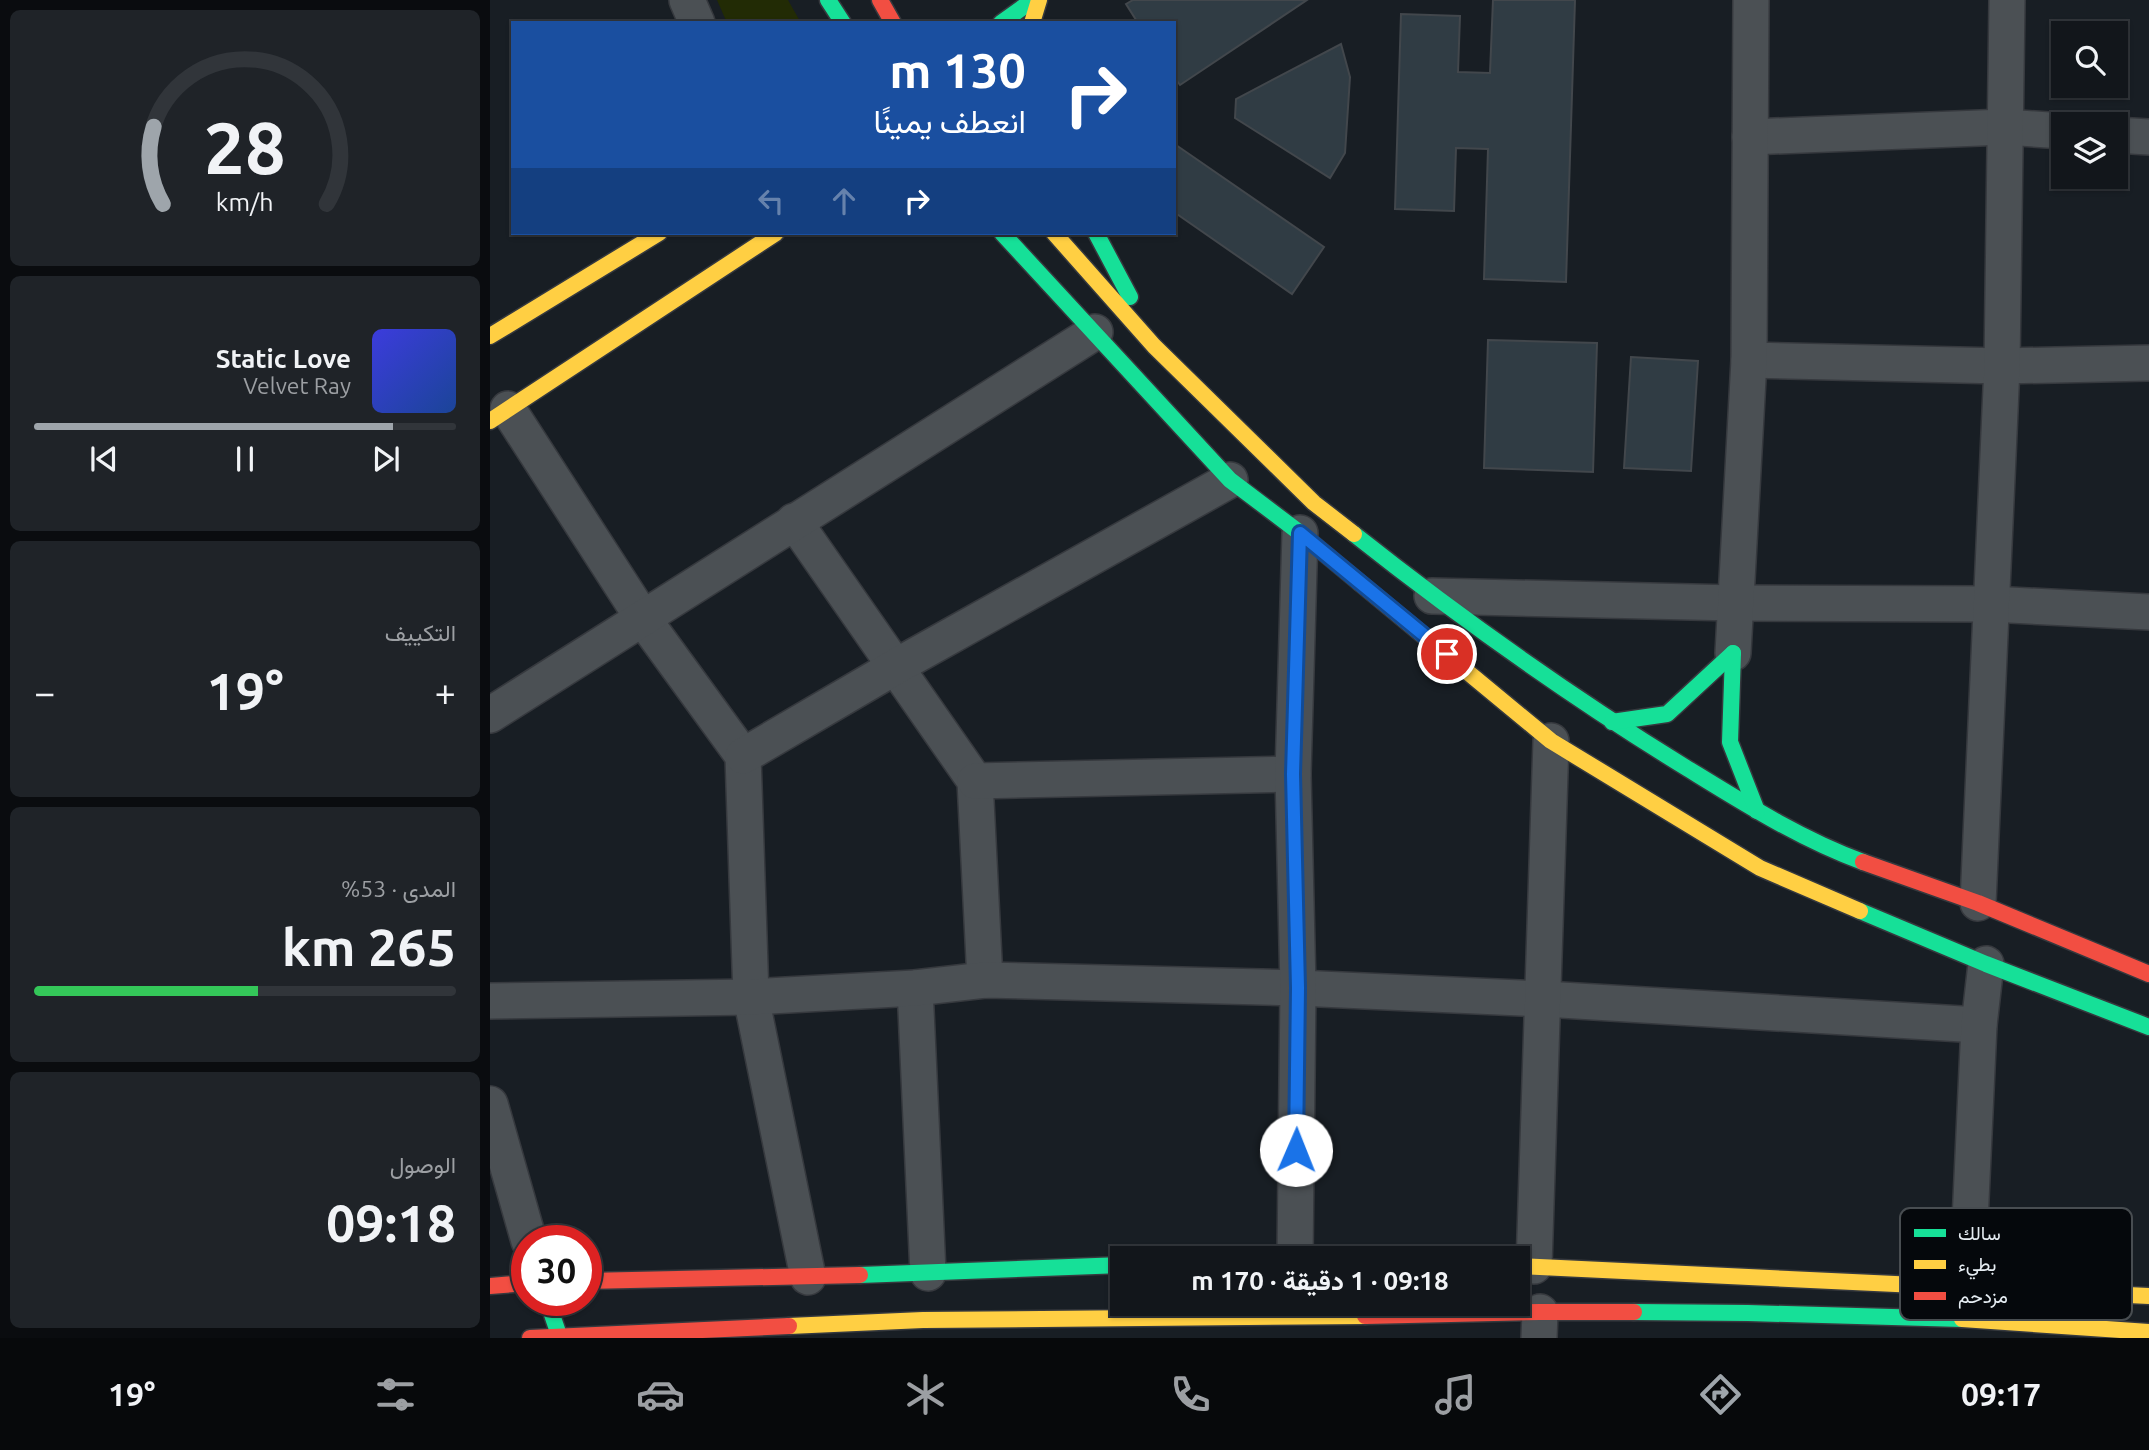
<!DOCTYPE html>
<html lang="ar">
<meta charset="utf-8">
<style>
body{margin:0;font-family:Ubuntu,Vazirmatn,sans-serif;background:#1f2328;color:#f1f3f6;direction:rtl;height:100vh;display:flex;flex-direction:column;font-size:26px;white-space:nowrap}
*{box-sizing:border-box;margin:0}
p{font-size:23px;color:#9c9fa3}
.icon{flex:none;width:38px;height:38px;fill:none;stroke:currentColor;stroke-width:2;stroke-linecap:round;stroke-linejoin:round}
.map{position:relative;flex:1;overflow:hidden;direction:ltr}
.sheet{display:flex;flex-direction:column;gap:10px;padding:10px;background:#0a0c0f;width:490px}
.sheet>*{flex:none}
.top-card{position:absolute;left:21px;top:21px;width:665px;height:214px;border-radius:0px;box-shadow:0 2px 5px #0004,0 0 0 2px #31353a;direction:rtl;background:#1a4fa0;color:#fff;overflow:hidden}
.fabs{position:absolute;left:1561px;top:21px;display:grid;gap:14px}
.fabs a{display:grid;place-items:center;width:77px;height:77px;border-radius:0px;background:#12161b;box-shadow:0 2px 5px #0004,0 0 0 2px #31353a;font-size:35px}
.speed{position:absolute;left:21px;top:1225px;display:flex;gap:14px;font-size:35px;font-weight:700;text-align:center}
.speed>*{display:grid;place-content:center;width:91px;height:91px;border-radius:50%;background:#12161b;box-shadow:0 2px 5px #0004,0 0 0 2px #31353a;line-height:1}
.speed .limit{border:10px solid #d22;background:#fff;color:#111}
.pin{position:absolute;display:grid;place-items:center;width:60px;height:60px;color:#fff;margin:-30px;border:4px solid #fff;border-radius:50%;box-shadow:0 2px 7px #0007}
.me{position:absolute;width:77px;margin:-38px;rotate:1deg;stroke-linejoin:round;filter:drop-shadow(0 0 5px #0008)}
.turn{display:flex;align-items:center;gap:24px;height:147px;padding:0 35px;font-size:32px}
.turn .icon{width:91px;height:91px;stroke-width:2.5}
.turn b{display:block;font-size:49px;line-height:60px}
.lanes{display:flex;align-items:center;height:66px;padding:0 35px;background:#0003;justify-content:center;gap:35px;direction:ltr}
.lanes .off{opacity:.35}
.big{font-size:52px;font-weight:700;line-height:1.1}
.sheet .widget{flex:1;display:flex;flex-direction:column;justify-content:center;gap:10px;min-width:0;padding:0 24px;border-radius:10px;background:#1f2328}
.sheet .dial{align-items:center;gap:0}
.dial svg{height:182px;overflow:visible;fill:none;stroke:#31353a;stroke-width:7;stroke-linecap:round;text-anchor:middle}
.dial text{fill:#f1f3f6;stroke:none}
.song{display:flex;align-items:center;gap:21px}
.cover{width:84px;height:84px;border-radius:10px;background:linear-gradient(135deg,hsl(240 70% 55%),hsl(220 70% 35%))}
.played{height:7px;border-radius:4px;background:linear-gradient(90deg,#9ea5ab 85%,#31353a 85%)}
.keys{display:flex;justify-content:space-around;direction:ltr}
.heat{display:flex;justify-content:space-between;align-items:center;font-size:38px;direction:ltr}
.charge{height:10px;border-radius:5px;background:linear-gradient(90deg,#34c759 53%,#31353a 0)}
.trip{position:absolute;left:620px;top:1246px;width:420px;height:70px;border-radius:0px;background:#12161b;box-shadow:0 2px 5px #0004,0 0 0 2px #31353a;font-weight:700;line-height:70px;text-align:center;direction:rtl}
.menu{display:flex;height:112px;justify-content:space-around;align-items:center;background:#07090b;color:#9c9fa3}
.menu .icon{width:49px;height:49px}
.menu .active{color:#9ea5ab}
.menu b{font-size:32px;color:#f1f3f6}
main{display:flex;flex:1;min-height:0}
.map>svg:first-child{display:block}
</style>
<main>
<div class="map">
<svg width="1659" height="1338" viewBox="0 0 1659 1338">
<rect width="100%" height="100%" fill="#181e24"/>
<polygon fill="#222b05" points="227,0 298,0 311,23 237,23"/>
<g fill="#303c44" stroke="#42474c" stroke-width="2">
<polygon points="643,0 817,0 690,85 684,77 684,23 648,23 636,4"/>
<polygon points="1003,0 1085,0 1076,282 994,279 998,149 966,148 964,211 905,209 911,14 970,16 968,72 1000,73"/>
<polygon points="851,44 860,77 855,153 840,178 745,118 746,99"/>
<polygon points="686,145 834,247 802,294 684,212"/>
<polygon points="998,340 1107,343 1103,472 994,468"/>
<polygon points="1141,357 1208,361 1201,471 1134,468"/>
</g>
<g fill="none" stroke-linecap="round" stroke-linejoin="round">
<defs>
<g id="street">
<polyline points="197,0 207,23"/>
<polyline points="1626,135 1659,137"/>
<polyline points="1260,137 1515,127 1573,131"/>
<polyline points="1259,360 1512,366 1659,363"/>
<polyline points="18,409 154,620 253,756 261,997 318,1277"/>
<polyline points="304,521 485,781 495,980"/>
<polyline points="942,596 1245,603 1500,604 1659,612"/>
<polyline points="1243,653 1259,360 1261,0"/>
<polyline points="0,715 605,332"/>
<polyline points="253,756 405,667 740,480"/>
<polyline points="485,781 803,774"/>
<polyline points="1488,903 1512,366 1517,0"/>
<polyline points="425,988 438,1273"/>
<polyline points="0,1001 261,997 425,988 495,980 808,988 1054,999 1489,1025"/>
<polyline points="0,1104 39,1241"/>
<polyline points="805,1258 808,988 803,774 810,533"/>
<polyline points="1044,1266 1061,741"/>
<polyline points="1477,1287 1489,1025 1496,964"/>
<polyline points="1049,1338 1050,1312"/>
</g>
<g id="fast">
<polyline points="338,0 353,23"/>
<polyline points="511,23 543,0"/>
<polyline points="512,233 740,480 810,533 870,583"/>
<polyline points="606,233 640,297"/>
<path d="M864,534C970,618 1080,696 1195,767C1252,802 1310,839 1373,862"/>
<polyline points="1243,653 1240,742 1267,811"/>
<polyline points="1122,722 1177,714 1243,653"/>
<polyline points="1370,911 1496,964 1659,1027"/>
<polyline points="370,1275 632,1265"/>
<polyline points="57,1300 70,1338"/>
<polyline points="1144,1312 1258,1313 1472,1319"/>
</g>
<g id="slow">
<polyline points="542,23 549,0"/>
<polyline points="564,233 664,346 824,503 864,534"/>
<polyline points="0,336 169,233"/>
<polyline points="0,421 286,233"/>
<polyline points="870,583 1061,741 1270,868 1370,911"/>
<polyline points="1027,1266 1659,1296"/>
<polyline points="1472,1319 1659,1332"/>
<polyline points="299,1326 433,1320 875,1316"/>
</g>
<g id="jam">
<polyline points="390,0 403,23"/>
<polyline points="1373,862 1488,903 1659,974"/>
<polyline points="96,1281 370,1275"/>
<polyline points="0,1286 37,1283"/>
<polyline points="875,1316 1050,1312 1144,1312"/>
<polyline points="40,1338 299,1326"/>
</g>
</defs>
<use href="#street" stroke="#36393e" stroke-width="38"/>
<use href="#fast" stroke="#36393e" stroke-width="19"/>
<use href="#slow" stroke="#36393e" stroke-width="19"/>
<use href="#jam" stroke="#36393e" stroke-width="19"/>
<use href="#street" stroke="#4b5054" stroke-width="35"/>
<use href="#fast" stroke="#16e098" stroke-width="16"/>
<use href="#slow" stroke="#ffcf43" stroke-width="16"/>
<use href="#jam" stroke="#f24e42" stroke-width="16"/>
</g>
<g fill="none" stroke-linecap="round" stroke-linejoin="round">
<defs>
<polyline id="route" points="806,1150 808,988 803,774 810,533 957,654"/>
</defs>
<use href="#route" stroke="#114b97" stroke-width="18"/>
<use href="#route" stroke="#1a73e8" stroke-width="12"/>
</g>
<rect x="1410" y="1208" width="232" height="112" rx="10" fill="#05080c" stroke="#484d51" stroke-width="2"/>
<rect x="1424" y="1229" width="32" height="8" fill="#16e098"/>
<rect x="1424" y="1260" width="32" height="9" fill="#ffcf43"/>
<rect x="1424" y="1292" width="32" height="8" fill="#f24e42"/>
<g font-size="19" fill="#e6edf3">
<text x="1468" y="1240">سالك</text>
<text x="1468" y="1271">بطيء</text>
<text x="1468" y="1303">مزدحم</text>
</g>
</svg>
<div class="fabs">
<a><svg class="icon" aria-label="search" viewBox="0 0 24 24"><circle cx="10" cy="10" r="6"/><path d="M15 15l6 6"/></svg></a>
<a><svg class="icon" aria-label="layers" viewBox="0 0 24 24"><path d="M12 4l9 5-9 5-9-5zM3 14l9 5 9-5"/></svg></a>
</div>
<div class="speed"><div class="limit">30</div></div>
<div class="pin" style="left:957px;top:654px;background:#d93025"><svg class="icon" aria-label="arrive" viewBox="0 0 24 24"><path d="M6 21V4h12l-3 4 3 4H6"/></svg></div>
<svg class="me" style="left:806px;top:1150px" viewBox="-20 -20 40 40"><circle r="19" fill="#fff"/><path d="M0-13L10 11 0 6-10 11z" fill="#1a73e8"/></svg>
<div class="trip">09:18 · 1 دقيقة · 170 m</div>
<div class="top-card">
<div class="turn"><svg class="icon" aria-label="right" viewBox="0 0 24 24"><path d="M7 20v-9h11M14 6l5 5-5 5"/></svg><div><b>130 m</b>انعطف يمينًا</div></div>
<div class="lanes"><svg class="icon off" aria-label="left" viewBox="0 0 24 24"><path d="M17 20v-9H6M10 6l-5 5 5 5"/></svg><svg class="icon off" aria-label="ahead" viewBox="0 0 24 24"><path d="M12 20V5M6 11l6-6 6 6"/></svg><svg class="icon" aria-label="right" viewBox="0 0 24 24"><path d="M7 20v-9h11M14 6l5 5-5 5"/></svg></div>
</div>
</div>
<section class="sheet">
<div class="widget dial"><svg viewBox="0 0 100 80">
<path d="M14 69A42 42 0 1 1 86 69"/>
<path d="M14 69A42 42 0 0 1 10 35" stroke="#9ea5ab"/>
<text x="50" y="56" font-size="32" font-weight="700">28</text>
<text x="50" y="72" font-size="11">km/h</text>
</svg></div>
<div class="widget">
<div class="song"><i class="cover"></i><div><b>Static Love</b><p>Velvet Ray</p></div></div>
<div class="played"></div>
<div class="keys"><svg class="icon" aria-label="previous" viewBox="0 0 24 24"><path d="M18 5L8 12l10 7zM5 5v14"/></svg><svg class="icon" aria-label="pause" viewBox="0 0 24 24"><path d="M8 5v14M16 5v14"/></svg><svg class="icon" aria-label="next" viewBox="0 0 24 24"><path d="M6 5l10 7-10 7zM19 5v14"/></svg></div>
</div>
<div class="widget"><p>التكييف</p>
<div class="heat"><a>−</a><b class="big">19°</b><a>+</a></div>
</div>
<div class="widget"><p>المدى · 53%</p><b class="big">265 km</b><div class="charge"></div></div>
<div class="widget"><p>الوصول</p><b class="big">09:18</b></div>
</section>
</main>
<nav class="menu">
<b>09:17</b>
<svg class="icon active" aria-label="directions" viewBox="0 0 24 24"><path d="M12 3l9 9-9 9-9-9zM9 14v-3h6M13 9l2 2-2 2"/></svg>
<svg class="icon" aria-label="music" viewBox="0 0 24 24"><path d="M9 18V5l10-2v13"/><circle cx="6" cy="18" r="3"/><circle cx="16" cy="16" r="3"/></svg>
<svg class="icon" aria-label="phone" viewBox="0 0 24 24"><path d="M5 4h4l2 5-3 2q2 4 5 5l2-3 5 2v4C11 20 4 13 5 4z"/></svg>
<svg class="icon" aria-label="climate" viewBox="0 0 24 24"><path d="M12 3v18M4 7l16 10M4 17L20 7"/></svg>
<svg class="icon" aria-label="car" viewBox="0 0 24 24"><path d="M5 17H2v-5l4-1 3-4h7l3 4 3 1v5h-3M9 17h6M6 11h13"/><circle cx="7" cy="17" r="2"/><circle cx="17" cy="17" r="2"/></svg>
<svg class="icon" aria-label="filters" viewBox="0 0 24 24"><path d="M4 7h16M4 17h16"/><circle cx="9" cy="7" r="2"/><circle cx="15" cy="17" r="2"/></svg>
<b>19°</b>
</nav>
